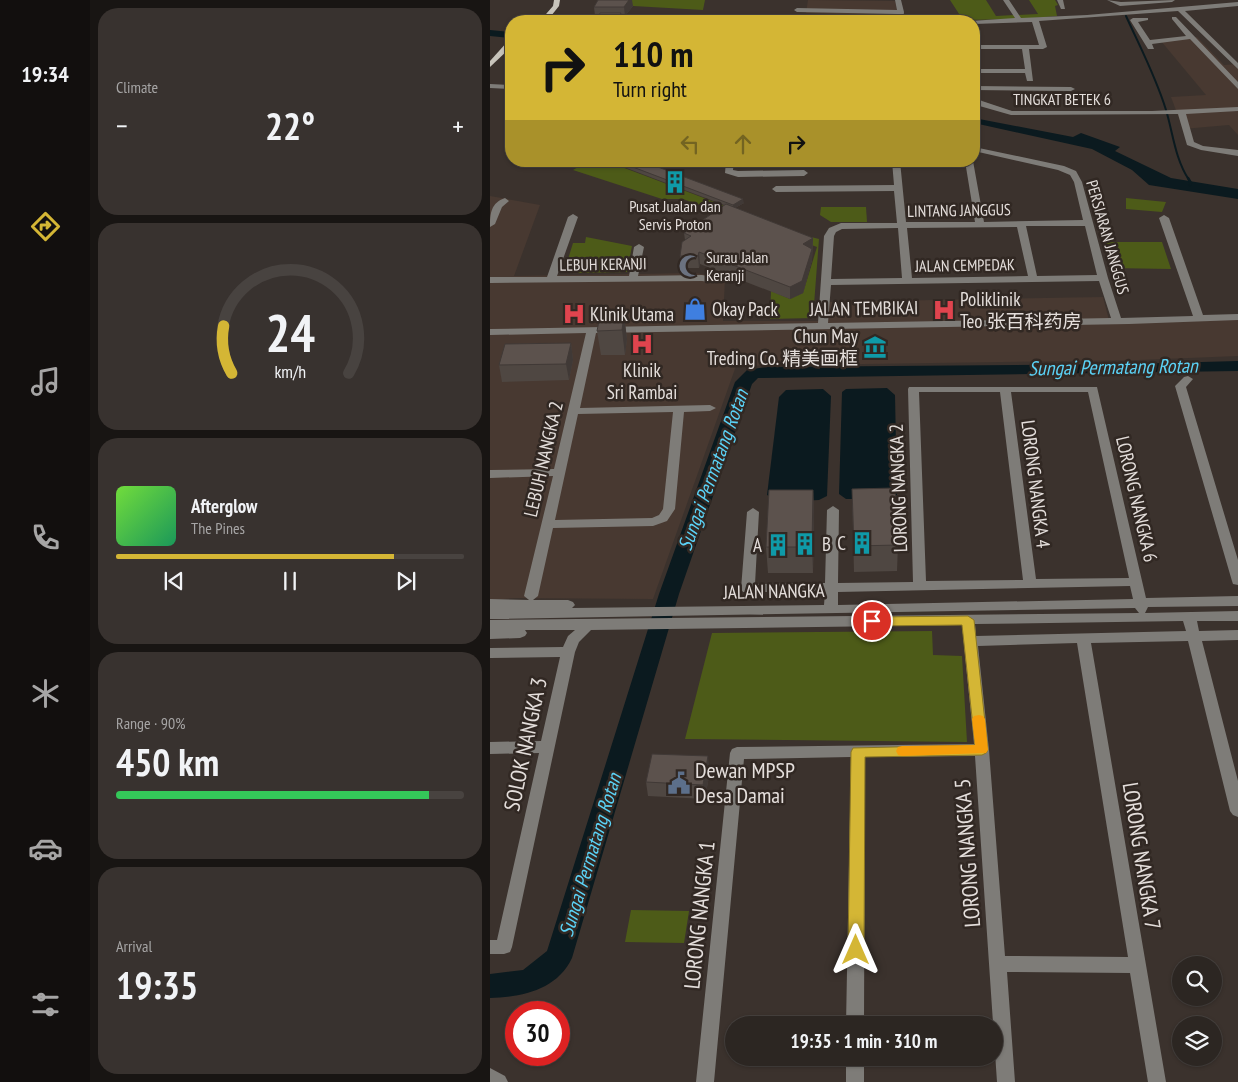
<!DOCTYPE html>
<meta charset="utf-8">
<style>
body{margin:0;font-family:"PT Sans Narrow","Noto Sans SC",sans-serif;background:#38322f;color:#f1f3f6;height:100vh;display:flex;flex-direction:column;font-size:19px;white-space:nowrap}
*{box-sizing:border-box;margin:0}
p{font-size:16px;color:#a6a5a5}
.icon{flex:none;width:28px;height:28px;fill:none;stroke:currentColor;stroke-width:2;stroke-linecap:round;stroke-linejoin:round}
.map{position:relative;flex:1;overflow:hidden}
.sheet{display:flex;flex-direction:column;gap:8px;padding:8px;background:#181513;width:400px}
.sheet>*{flex:none}
.top-card{position:absolute;left:15px;top:15px;width:475px;height:152px;border-radius:20px;box-shadow:0 1px 4px #0004,0 0 0 1px #484340;background:#d4b635;color:#111;overflow:hidden}
.tools{position:absolute;left:682px;top:956px;display:grid;gap:10px}
.tools a{display:grid;place-items:center;width:50px;height:50px;border-radius:50%;background:#2c2622;box-shadow:0 1px 4px #0004,0 0 0 1px #484340;font-size:25px}
.speed{position:absolute;left:15px;top:1001px;display:flex;gap:10px;font-size:25px;font-weight:700;text-align:center}
.speed>*{display:grid;place-content:center;width:65px;height:65px;border-radius:50%;background:#2c2622;box-shadow:0 1px 4px #0004,0 0 0 1px #484340;line-height:1}
.speed .limit{border:8px solid #d22;background:#fff;color:#111}
.pin{position:absolute;display:grid;place-items:center;width:42px;height:42px;color:#fff;margin:-21px;border:2px solid #fff;border-radius:50%;box-shadow:0 1px 5px #0007}
.me{position:absolute;width:55px;margin:-28px;rotate:0deg;stroke-linejoin:round;filter:drop-shadow(0 0 4px #0008)}
.turn{display:flex;align-items:center;gap:18px;height:105px;padding:0 25px;font-size:22px}
.turn .icon{width:65px;height:65px;stroke-width:2.5}
.turn b{display:block;font-size:35px;line-height:42px}
.lanes{display:flex;align-items:center;height:48px;padding:0 25px;background:#0003;justify-content:center;gap:25px;direction:ltr}
.lanes .off{opacity:.35}
.big{font-size:38px;font-weight:600;line-height:1.1}
.sheet .widget{flex:1;display:flex;flex-direction:column;justify-content:center;gap:8px;min-width:0;padding:0 18px;border-radius:20px;background:#38322f}
.sheet .dial{align-items:center;gap:0}
.dial svg{height:130px;overflow:visible;fill:none;stroke:#484340;stroke-width:7;stroke-linecap:round;text-anchor:middle}
.dial text{fill:#f1f3f6;stroke:none}
.song{display:flex;align-items:center;gap:15px}
.cover{width:60px;height:60px;border-radius:8px;background:linear-gradient(135deg,hsl(100 70% 55%),hsl(150 70% 35%))}
.played{height:5px;border-radius:2px;background:linear-gradient(90deg,#d4b635 80%,#484340 80%)}
.keys{display:flex;justify-content:space-around;direction:ltr}
.heat{display:flex;justify-content:space-between;align-items:center;font-size:28px;direction:ltr}
.charge{height:8px;border-radius:4px;background:linear-gradient(90deg,#34c759 90%,#484340 0)}
.trip{position:absolute;left:235px;top:1016px;width:278px;height:50px;border-radius:25px;background:#2c2622;box-shadow:0 1px 4px #0004,0 0 0 1px #484340;font-weight:600;line-height:50px;text-align:center}
main{display:flex;flex:1;min-height:0}
.tab-bar{display:flex;flex-direction:column;width:90px;justify-content:space-around;align-items:center;background:#120f0e;color:#a6a5a5}
.tab-bar .icon{width:35px;height:35px}
.tab-bar .active{color:#d4b635}
.tab-bar b{font-size:22px;color:#f1f3f6}
.map>svg:first-child{display:block}
</style>
<main>
<nav class="tab-bar">
<b>19:34</b>
<svg class="icon active" aria-label="directions" viewBox="0 0 24 24"><path d="M12 3l9 9-9 9-9-9zM9 14v-3h6M13 9l2 2-2 2"/></svg>
<svg class="icon" aria-label="music" viewBox="0 0 24 24"><path d="M9 18V5l10-2v13"/><circle cx="6" cy="18" r="3"/><circle cx="16" cy="16" r="3"/></svg>
<svg class="icon" aria-label="phone" viewBox="0 0 24 24"><path d="M5 4h4l2 5-3 2q2 4 5 5l2-3 5 2v4C11 20 4 13 5 4z"/></svg>
<svg class="icon" aria-label="climate" viewBox="0 0 24 24"><path d="M12 3v18M4 7l16 10M4 17L20 7"/></svg>
<svg class="icon" aria-label="car" viewBox="0 0 24 24"><path d="M5 17H2v-5l4-1 3-4h7l3 4 3 1v5h-3M9 17h6M6 11h13"/><circle cx="7" cy="17" r="2"/><circle cx="17" cy="17" r="2"/></svg>
<svg class="icon" aria-label="filters" viewBox="0 0 24 24"><path d="M4 7h16M4 17h16"/><circle cx="9" cy="7" r="2"/><circle cx="15" cy="17" r="2"/></svg>
</nav>
<section class="sheet">
<div class="widget"><p>Climate</p>
<div class="heat"><a>−</a><b class="big">22°</b><a>+</a></div>
</div>
<div class="widget dial"><svg viewBox="0 0 100 80">
<path d="M14 69A42 42 0 1 1 86 69"/>
<path d="M14 69A42 42 0 0 1 9 40" stroke="#d4b635"/>
<text x="50" y="56" font-size="32" font-weight="700">24</text>
<text x="50" y="72" font-size="11">km/h</text>
</svg></div>
<div class="widget">
<div class="song"><i class="cover"></i><div><b>Afterglow</b><p>The Pines</p></div></div>
<div class="played"></div>
<div class="keys"><svg class="icon" aria-label="previous" viewBox="0 0 24 24"><path d="M18 5L8 12l10 7zM5 5v14"/></svg><svg class="icon" aria-label="pause" viewBox="0 0 24 24"><path d="M8 5v14M16 5v14"/></svg><svg class="icon" aria-label="next" viewBox="0 0 24 24"><path d="M6 5l10 7-10 7zM19 5v14"/></svg></div>
</div>
<div class="widget"><p>Range · 90%</p><b class="big">450 km</b><div class="charge"></div></div>
<div class="widget"><p>Arrival</p><b class="big">19:35</b></div>
</section>
<div class="map">
<svg width="748" height="1082" viewBox="0 0 748 1082">
<rect width="100%" height="100%" fill="#3b322d"/>
<g fill="#483931">
<polygon points="318,0 405,1 408,11 405,16 316,13"/>
<polygon points="707,37 734,65 748,64 748,135 739,125 693,129 681,97 716,95 671,41"/>
<polygon points="0,196 50,205 24,276 205,273 235,278 233,321 334,321 335,302 613,297 620,324 748,319 748,356 649,360 246,366 163,599 26,598 0,600"/>
</g>
<g fill="#4d5b18">
<polygon points="134,0 215,0 213,10 126,5"/>
<polygon points="460,0 496,0 506,16 524,15 526,19 473,20"/>
<polygon points="539,0 565,0 568,5 565,6 567,16 530,19 528,15 548,14"/>
<polygon points="92,161 116,161 306,233 329,239 323,318 280,319 281,291 300,299 313,293 327,247 193,199 172,199 83,170 95,163"/>
<polygon points="636,198 676,202 672,212 636,209"/>
<polygon points="331,207 376,207 377,222 341,222 330,215"/>
<polygon points="96,237 142,246 137,272 83,273 75,269 83,243 95,243"/>
<polygon points="614,242 672,242 681,269 620,268"/>
<polygon points="442,631 443,655 472,656 477,742 195,739 222,633"/>
<polygon points="141,910 199,911 194,943 135,942"/>
</g>
<g fill="#0b1a1f">
<polygon points="484,118 583,137 591,133 630,147 625,151 681,178 748,189 748,199 659,185 642,170 602,149 484,123"/>
<polygon points="397,388 405,395 407,495 400,499 356,499 349,494 352,392 356,389"/>
<polygon points="333,389 341,396 337,496 329,500 291,502 277,495 289,397 296,390"/>
</g>
<g fill="none" stroke-linecap="round" stroke-linejoin="round">
<path stroke="#0b1a1f" stroke-width="2" d="M636,16C650,47 666,77 676,110C683,133 685,159 699,180"/>
<polyline stroke="#0b1a1f" stroke-width="2.5" points="698,178 701,183 700,185"/>
<g fill="#0b1a1f" fill-rule="evenodd">
<polygon points="0,30 21,32 21,38 0,36"/>
<path d="M748,361V371L268,378L262,384L189,594L82,958C67,990 32,997 0,998V974L33,970L57,951L169,594L245,382L257,370L275,367L639,364Z"/>
</g>
<g fill="#7e7c78" fill-rule="evenodd">
<polygon points="405,0 411,0 414,12 413,21 407,21 407,14 307,12 304,10 307,8 407,10"/>
<polygon points="513,0 519,0 531,18 597,15 748,2 748,6 695,11 748,63 748,69 688,11 549,21 557,47 553,49 539,49 543,81 537,81 535,73 484,73 484,69 535,69 532,49 484,49 484,45 549,45 542,22 484,24 484,21 481,21 525,18"/>
<polygon points="567,0 573,0 575,9 571,9"/>
<polygon points="617,0 631,2 685,0 682,2 630,6"/>
<polygon points="59,13 70,17 93,19 194,19 255,14 370,19 373,21 255,18 216,21 71,21 57,16 56,15"/>
<polygon points="682,17 686,17 748,82 748,89 700,39 662,44 664,49 658,49 640,20 643,18 658,18 658,20 648,22 660,40 696,36 682,19"/>
<polygon points="0,84 21,85 21,89 0,88"/>
<polygon points="484,86 581,87 585,89 581,91 484,90"/>
<polygon points="484,97 492,101 522,111 662,111 748,107 748,111 696,114 704,142 713,146 748,150 748,156 711,150 697,145 688,114 521,115 486,105 484,103"/>
<path d="M484,147L574,166L586,171L592,182L618,278L631,318L703,316L669,218L674,215L679,218L713,315L748,314V320L639,324L106,333L90,408L220,405L226,408L220,411L194,412L185,509L177,521L163,526L63,528L48,596L43,600H78L83,602L85,605L82,608L334,605L335,592H253L251,589L257,512L263,508L269,512L265,584L335,583L337,510L343,506L349,510L348,583L423,582L418,389L419,387H607L656,598L748,596V606L658,607L655,613L748,611V621H707L709,631L748,630V640L712,641L748,781V817L743,815L740,811L698,641L601,643L676,1082H658L640,973L517,972L525,1082H507L485,756L375,757L374,1025H356L361,757L254,759L224,1082H206L240,753L242,749L247,747L484,744L472,625L101,630L89,642L85,652L22,947L20,952L14,954H0V940H7L49,753L0,754V742L51,741L70,657L0,658V648L73,647L78,636L85,630H35L37,633L35,636L30,638L0,639V620L649,613L645,608L0,619V609H33H0V599L39,600L34,596L63,476L0,478V470L64,469L96,333L0,335V329L328,323L334,236L339,228L351,223H407L404,191L286,192L282,189L286,186L404,185L402,161H410L416,222H485L475,161H483L494,222L593,220L584,182L580,175L568,170L484,151ZM536,226H595L607,275L547,276ZM527,227L538,276L422,278L417,228ZM408,228L412,278L341,279L344,236L346,232L352,229ZM609,281L621,318L338,323L341,285ZM429,392H510L533,580L436,581ZM521,392H598L639,578L546,579ZM183,412L173,509L169,515L162,518L65,520L88,414ZM640,586L643,599L348,605V592ZM693,621L696,631L486,636L485,624ZM587,643L638,957L515,956L499,750L488,646Z"/>
<polygon points="236,161 244,161 243,170 248,171 314,170 318,173 314,176 248,177 235,173"/>
<path d="M15,198L19,201L12,207L5,224L0,227C0,213 1,203 15,198Z"/>
<polygon points="83,214 88,217 67,276 139,276 144,247 149,244 154,247 148,276 212,275 229,278 231,280 226,283 212,281 0,283 0,277 57,277 78,217"/>
<polygon points="698,376 703,379 696,387 748,560 748,585 743,584 742,581 685,386 694,377"/>
<rect x="356" y="1058" width="18" height="24"/>
<polygon points="0,1068 15,1076 18,1082 0,1082"/>
</g>
<g fill="#c8c4bb" fill-rule="evenodd">
<polygon points="64,0 70,0 69,6 57,21 50,21 63,6"/>
<polygon points="18,41 21,41 21,47 0,67 0,61"/>
</g>
</g>
<g fill="#4f4742">
<polygon points="143,6 135,16 131,16 132,21 106,21 108,16 105,16 104,7"/>
<polygon points="118,161 152,161 254,203 245,208 323,238 322,260 313,293 300,299 210,264 209,268 191,268 190,256 195,240 194,233 234,205"/>
<polygon points="195,161 217,161 215,166"/>
<polygon points="134,315 137,339 135,355 111,355 107,331"/>
<polygon points="81,343 83,360 79,380 12,382 9,365"/>
<polygon points="362,489 408,545 407,571 364,572"/>
<polygon points="323,490 324,515 323,573 278,573 276,547"/>
<polygon points="220,770 215,799 158,796 156,782"/>
</g>
<g fill="#403936">
<polygon points="139,0 142,0 143,6 135,16 134,7"/>
<polygon points="131,13 132,21 126,21"/>
<polygon points="253,199 254,203 243,209 243,205"/>
<polygon points="323,238 322,260 313,293 300,299 300,287 313,244"/>
<polygon points="209,252 210,264 209,268 208,256"/>
<polygon points="134,315 137,339 135,355 132,330"/>
<polygon points="81,343 83,360 79,380 76,364"/>
<polygon points="323,490 324,515 323,573 322,547"/>
<polygon points="218,756 220,770 215,799 213,785"/>
</g>
<g fill="#5c524d" stroke="#403936">
<polygon points="108,0 139,0 134,7 104,7"/>
<polygon points="110,13 131,13 126,21 106,21"/>
<polygon points="127,161 152,161 253,199 243,205"/>
<polygon points="236,204 323,238 313,244 322,249 312,281 300,287 209,252 208,256 190,256 192,242 201,236 194,233"/>
<polygon points="134,315 132,330 107,331 110,316"/>
<polygon points="81,343 76,364 9,365 15,344"/>
<polygon points="405,488 408,545 364,546 362,489"/>
<polygon points="279,490 323,490 322,547 276,547"/>
<polygon points="162,754 218,756 213,785 156,782"/>
</g>
<polygon fill="#d4b635" stroke="#8a7622" points="478,616 484,620 498,750 496,753 492,755 375,757 374,950 371,955 366,957 360,955 358,950 361,752 363,748 485,745 472,625 382,626 376,621 382,617"/>
<polygon fill="#f59e0b" points="489,715 493,716 495,719 498,750 496,753 412,756 408,755 406,751 408,747 412,746 485,745 482,719 484,716"/>
<defs>
<symbol id="building-bare" viewBox="-9 -9 18 18"><path d="M-4-6H4V6H1V3H-1V6H-4ZM-2.5-4.3h1.7v1.8h-1.7ZM.8-4.3h1.7v1.8H.8ZM-2.5-1h1.7V.8h-1.7ZM.8-1h1.7V.8H.8Z" fill="#0f9aa8" stroke="#312823" stroke-width="2.5" paint-order="stroke"/></symbol>
<symbol id="mosque-bare" viewBox="-9 -9 18 18"><path d="M3.5-4.9A6 6 0 1 0 3.5 4.9A5 5 0 1 1 3.5-4.9Z" fill="#6b7280" stroke="#312823" stroke-width="2.5" paint-order="stroke"/></symbol>
<symbol id="shop-bare" viewBox="-9 -9 18 18"><path d="M-5-2.5h2.3a2.7 3.5 0 0 1 5.4 0H5L5.5 6h-11ZM-1.5-2.5h3a1.5 2.3 0 0 0-3 0Z" fill="#3f7fe0" stroke="#312823" stroke-width="2.5" paint-order="stroke"/></symbol>
<symbol id="hospital-bare" viewBox="-9 -9 18 18"><path d="M-5-5h3v3.5h4V-5h3V5h-3V1.5h-4V5h-3Z" fill="#e0444e" stroke="#312823" stroke-width="2.5" paint-order="stroke"/></symbol>
<symbol id="museum-bare" viewBox="-9 -9 18 18"><path d="M0-6L6-3V-2H-6V-3ZM-5-1h2V3h-2ZM-1-1h2V3h-2ZM3-1h2V3H3ZM-6 4H6V6H-6Z" fill="#0f9aa8" stroke="#312823" stroke-width="2.5" paint-order="stroke"/></symbol>
<symbol id="civic-bare" viewBox="-9 -9 18 18"><path d="M-.6-6.5H3V-4.5H.6V-3L4-1V1h2V6H-6V1h2V-1L-.6-3ZM-1.2 2.5V6h2.4V2.5Z" fill="#5c6f8a" stroke="#312823" stroke-width="2.5" paint-order="stroke"/></symbol>
</defs>
<g fill-rule="evenodd">
<use href="#building-bare" x="169" y="166" width="32" height="32"/>
<use href="#mosque-bare" x="184" y="250" width="32" height="32"/>
<use href="#shop-bare" x="189" y="293" width="32" height="32"/>
<use href="#hospital-bare" x="438" y="294" width="32" height="32"/>
<use href="#hospital-bare" x="68" y="298" width="32" height="32"/>
<use href="#hospital-bare" x="136" y="328" width="32" height="32"/>
<use href="#museum-bare" x="369" y="331" width="32" height="32"/>
<use href="#building-bare" x="356" y="527" width="32" height="32"/>
<use href="#building-bare" x="299" y="528" width="32" height="32"/>
<use href="#building-bare" x="272" y="529" width="32" height="32"/>
<use href="#civic-bare" x="173" y="767" width="32" height="32"/>
</g>
<g text-anchor="middle" stroke-width="5" stroke-linejoin="round" paint-order="stroke">
<g font-size="16" fill="#e4dedb" stroke="#312823">
<text x="572" y="105">TINGKAT BETEK 6</text>
<text transform="translate(469 210) rotate(-1)" y="6">LINTANG JANGGUS</text>
<text transform="translate(618 237) rotate(74)" y="6">PERSIARAN JANGGUS</text>
<text transform="translate(113 264) rotate(-1)" y="6">LEBUH KERANJI</text>
<text transform="translate(475 265) rotate(-1)" y="6">JALAN CEMPEDAK</text>
</g>
<g font-size="16" fill="#e4dedb" stroke="#312823">
<text x="185" y="212">Pusat Jualan dan<tspan x="185" dy="18">Servis Proton</tspan></text>
<text x="216" y="263" text-anchor="start">Surau Jalan<tspan x="216" dy="18">Keranji</tspan></text>
</g>
<g font-size="19" fill="#e4dedb" stroke="#312823" text-anchor="start">
<text x="470" y="306">Poliklinik<tspan x="470" dy="22">Teo 张百科药房</tspan></text>
<text x="222" y="316">Okay Pack</text>
<text x="100" y="321">Klinik Utama</text>
<text x="368" y="343" text-anchor="end">Chun May<tspan x="368" dy="22">Treding Co. 精美画框</tspan></text>
<text x="152" y="377" text-anchor="middle">Klinik<tspan x="152" dy="22">Sri Rambai</tspan></text>
<text x="356" y="550" text-anchor="end">C</text>
<text x="332" y="551">B</text>
<text x="272" y="552" text-anchor="end">A</text>
</g>
<g font-size="19" fill="#e4dedb" stroke="#312823">
<text transform="translate(374 308) rotate(-1)" y="7">JALAN TEMBIKAI</text>
<text transform="translate(53 459) rotate(-77)" y="7">LEBUH NANGKA 2</text>
<text transform="translate(546 484) rotate(83)" y="7">LORONG NANGKA 4</text>
<text transform="translate(408 488) rotate(-92)" y="7">LORONG NANGKA 2</text>
<text transform="translate(647 499) rotate(77)" y="7">LORONG NANGKA 6</text>
<text transform="translate(284 591) rotate(-1)" y="7">JALAN NANGKA</text>
</g>
<g font-size="20" font-style="italic" fill="#5bd2f6" stroke="#312823">
<text transform="translate(623 367) rotate(-1)" y="7">Sungai Permatang Rotan</text>
<text transform="translate(223 470) rotate(-70)" y="7">Sungai Permatang Rotan</text>
<text transform="translate(100 855) rotate(-73)" y="7">Sungai Permatang Rotan</text>
</g>
<g font-size="22" fill="#e4dedb" stroke="#312823">
<text transform="translate(35 744) rotate(-78)" y="8">SOLOK NANGKA 3</text>
<text transform="translate(477 853) rotate(-94)" y="8">LORONG NANGKA 5</text>
<text transform="translate(652 856) rotate(81)" y="8">LORONG NANGKA 7</text>
<text transform="translate(209 915) rotate(-84)" y="8">LORONG NANGKA 1</text>
</g>
<g font-size="22" fill="#e4dedb" stroke="#312823" text-anchor="start">
<text x="205" y="778">Dewan MPSP<tspan x="205" dy="25">Desa Damai</tspan></text>
</g>
</g>
</svg>
<div class="tools">
<a><svg class="icon" aria-label="search" viewBox="0 0 24 24"><circle cx="10" cy="10" r="6"/><path d="M15 15l6 6"/></svg></a>
<a><svg class="icon" aria-label="layers" viewBox="0 0 24 24"><path d="M12 4l9 5-9 5-9-5zM3 14l9 5 9-5"/></svg></a>
</div>
<div class="speed"><div class="limit">30</div></div>
<div class="pin" style="left:382px;top:621px;background:#d93025"><svg class="icon" aria-label="arrive" viewBox="0 0 24 24"><path d="M6 21V4h12l-3 4 3 4H6"/></svg></div>
<svg class="me" style="left:366px;top:950px" viewBox="-20 -20 40 40"><path d="M0-17L14 15 0 8-14 15z" fill="#d4b635" stroke="#fff" stroke-width="4"/></svg>
<div class="trip">19:35 · 1 min · 310 m</div>
<div class="top-card">
<div class="turn"><svg class="icon" aria-label="right" viewBox="0 0 24 24"><path d="M7 20v-9h11M14 6l5 5-5 5"/></svg><div><b>110 m</b>Turn right</div></div>
<div class="lanes"><svg class="icon off" aria-label="left" viewBox="0 0 24 24"><path d="M17 20v-9H6M10 6l-5 5 5 5"/></svg><svg class="icon off" aria-label="ahead" viewBox="0 0 24 24"><path d="M12 20V5M6 11l6-6 6 6"/></svg><svg class="icon" aria-label="right" viewBox="0 0 24 24"><path d="M7 20v-9h11M14 6l5 5-5 5"/></svg></div>
</div>
</div>
</main>
